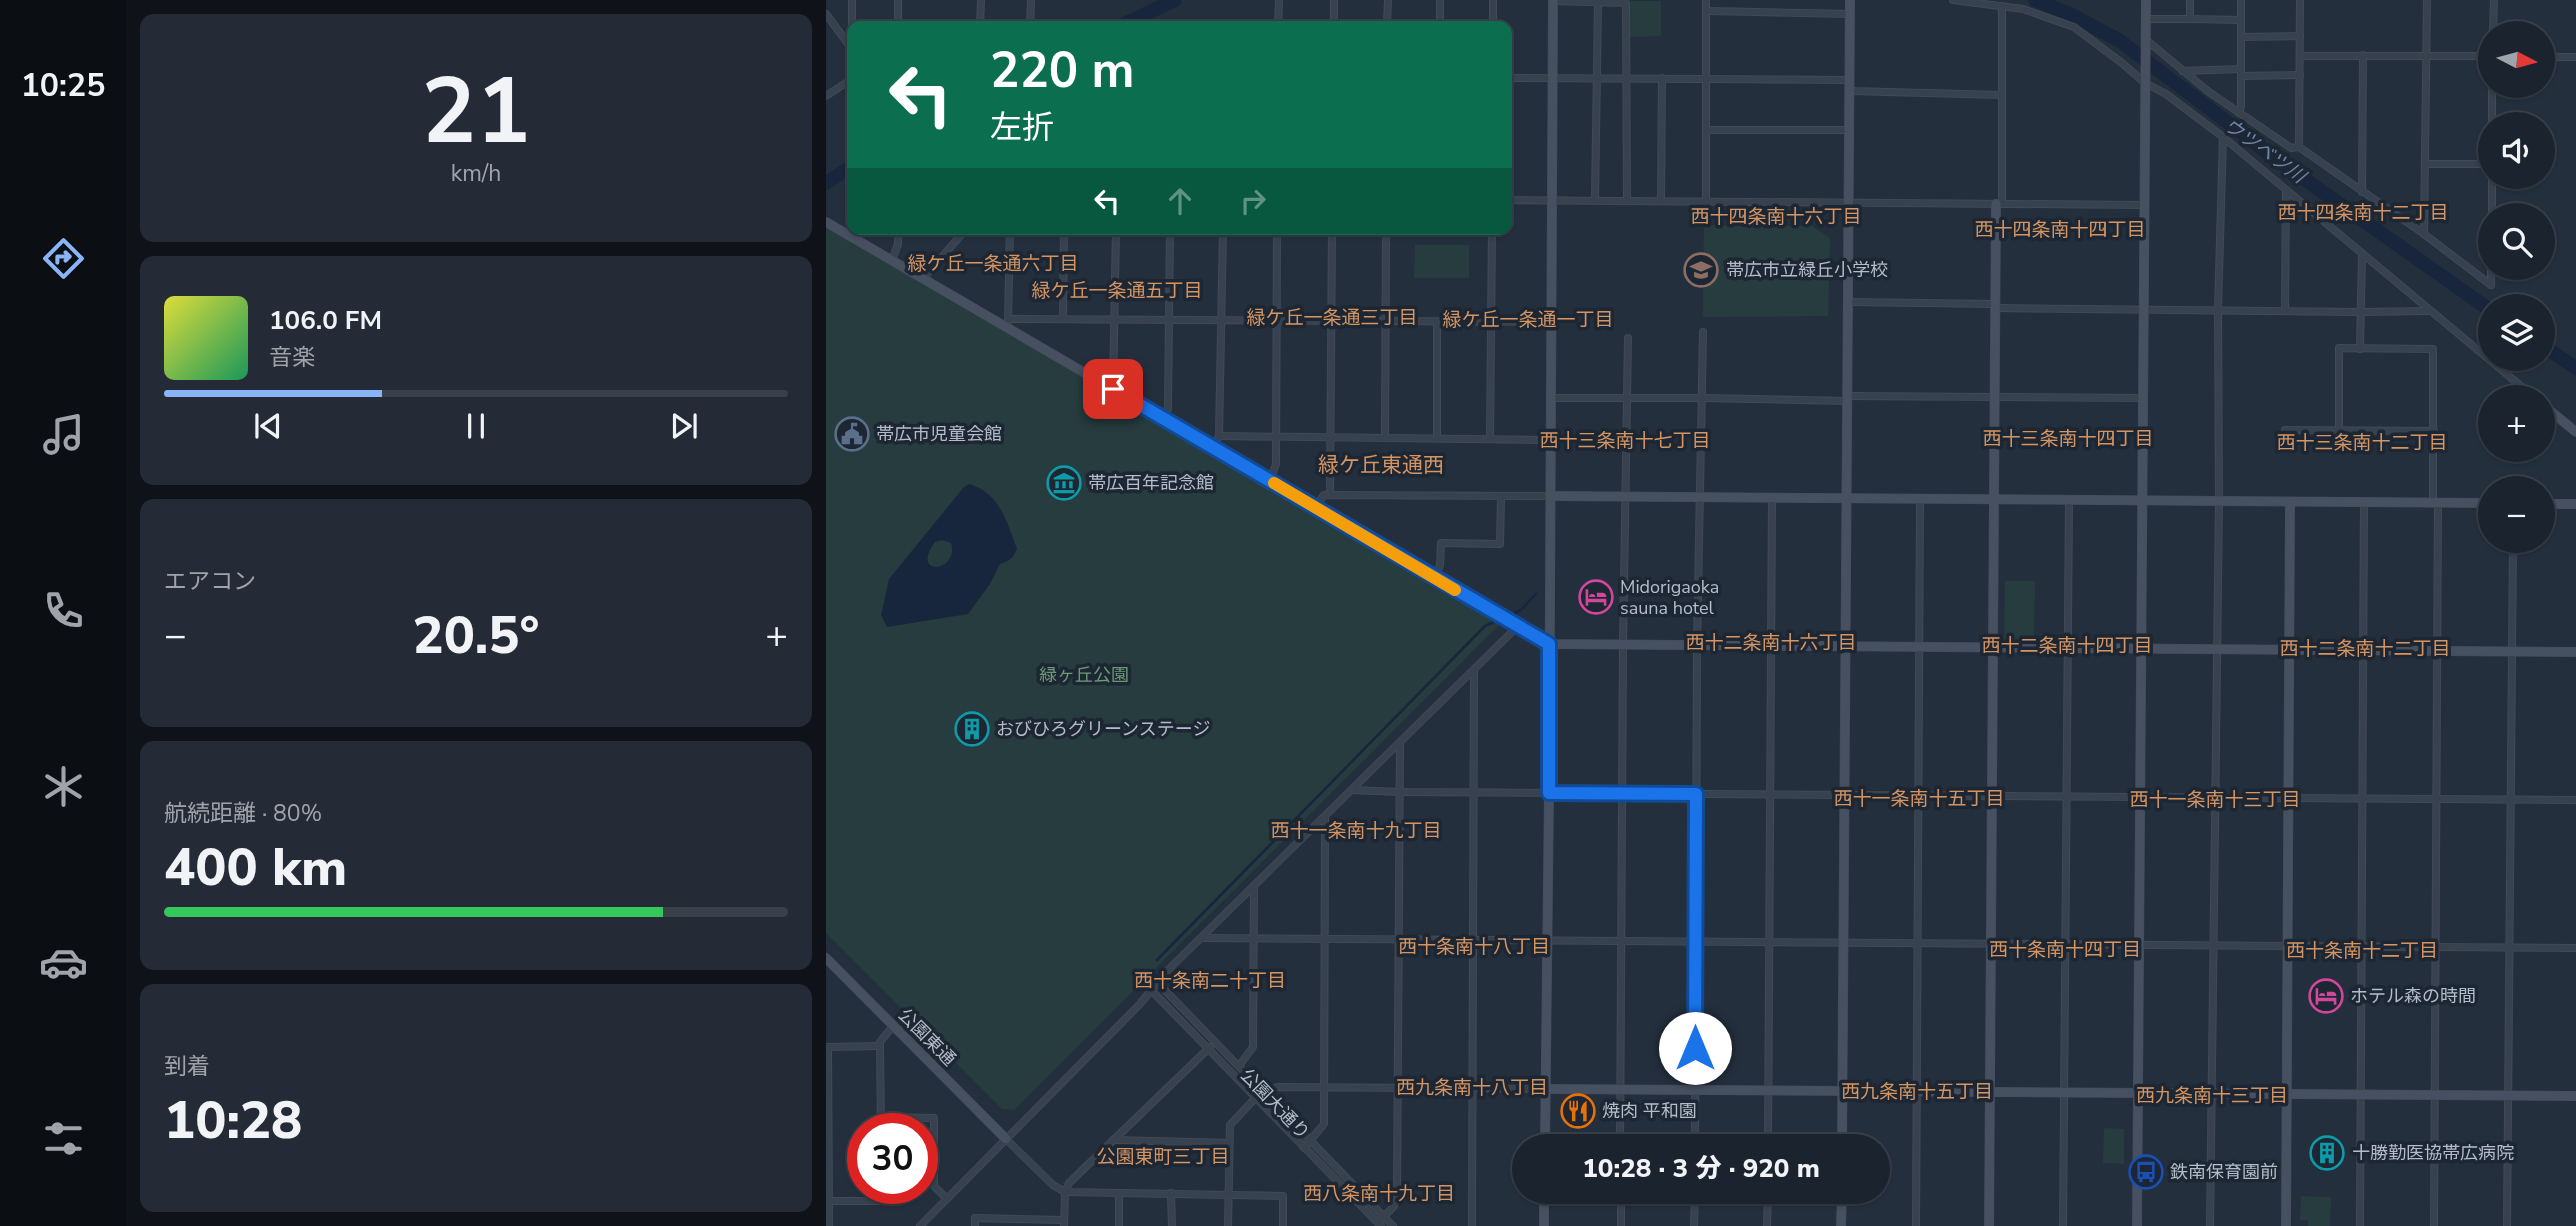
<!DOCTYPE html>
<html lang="ja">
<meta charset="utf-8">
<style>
body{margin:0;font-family:"Nunito Sans","Noto Sans JP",sans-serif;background:#242b36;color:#f1f3f6;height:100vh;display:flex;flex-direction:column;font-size:26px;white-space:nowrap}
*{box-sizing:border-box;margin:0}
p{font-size:23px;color:#a0a4aa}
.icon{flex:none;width:38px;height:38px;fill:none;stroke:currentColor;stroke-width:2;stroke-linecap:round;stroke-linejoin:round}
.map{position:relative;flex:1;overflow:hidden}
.details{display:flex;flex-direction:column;gap:14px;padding:14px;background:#0f1319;width:700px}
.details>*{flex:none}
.hud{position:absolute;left:21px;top:21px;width:665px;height:214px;border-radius:14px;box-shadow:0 2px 5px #0004,0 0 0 2px #39404a;background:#0b6e4f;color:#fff;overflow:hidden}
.needle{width:46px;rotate:96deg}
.controls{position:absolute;left:1652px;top:21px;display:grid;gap:14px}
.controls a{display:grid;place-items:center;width:77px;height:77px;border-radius:50%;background:#1b232e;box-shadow:0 2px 5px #0004,0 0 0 2px #39404a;font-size:35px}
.speed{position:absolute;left:21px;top:1113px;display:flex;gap:14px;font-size:35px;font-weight:700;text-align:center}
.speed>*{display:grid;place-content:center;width:91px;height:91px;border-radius:50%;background:#1b232e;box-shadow:0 2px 5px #0004,0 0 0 2px #39404a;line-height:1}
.speed .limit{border:10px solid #d22;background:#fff;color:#111}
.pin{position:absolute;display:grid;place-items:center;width:60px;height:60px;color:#fff;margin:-30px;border-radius:14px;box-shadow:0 4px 10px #0006}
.me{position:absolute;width:77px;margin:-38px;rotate:0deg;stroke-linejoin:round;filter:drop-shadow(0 0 5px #0008)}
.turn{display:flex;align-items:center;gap:24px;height:147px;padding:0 28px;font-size:32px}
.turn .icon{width:91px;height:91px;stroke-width:2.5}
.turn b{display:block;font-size:49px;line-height:60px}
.lanes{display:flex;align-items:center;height:66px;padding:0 28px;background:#0003;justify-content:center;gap:35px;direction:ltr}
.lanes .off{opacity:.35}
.big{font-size:52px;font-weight:800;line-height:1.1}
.details .widget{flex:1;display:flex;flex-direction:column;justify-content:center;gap:10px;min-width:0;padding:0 24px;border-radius:14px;background:#242b36}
.details .dial{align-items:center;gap:0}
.dial b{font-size:91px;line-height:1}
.song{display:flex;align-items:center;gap:21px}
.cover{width:84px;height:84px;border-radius:10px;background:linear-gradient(135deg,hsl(60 70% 55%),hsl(150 70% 35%))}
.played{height:7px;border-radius:4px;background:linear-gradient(90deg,#8ab4f8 35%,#39404a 35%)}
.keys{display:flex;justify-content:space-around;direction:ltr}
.heat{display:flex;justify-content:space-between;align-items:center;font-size:38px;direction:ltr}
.charge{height:10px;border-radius:5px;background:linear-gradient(90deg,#34c759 80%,#39404a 0)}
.trip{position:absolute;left:686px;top:1134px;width:378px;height:70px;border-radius:35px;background:#1b232e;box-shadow:0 2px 5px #0004,0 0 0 2px #39404a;font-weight:800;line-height:70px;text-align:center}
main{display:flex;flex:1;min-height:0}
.dock{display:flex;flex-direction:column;width:126px;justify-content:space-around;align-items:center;background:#0b0e12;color:#a0a4aa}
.dock .icon{width:49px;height:49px}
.dock .current{color:#8ab4f8}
.dock b{font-size:32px;color:#f1f3f6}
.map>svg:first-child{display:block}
</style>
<main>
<nav class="dock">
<b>10:25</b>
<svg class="icon current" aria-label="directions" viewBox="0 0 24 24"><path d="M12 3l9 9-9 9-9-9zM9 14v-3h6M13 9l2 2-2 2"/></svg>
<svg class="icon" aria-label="music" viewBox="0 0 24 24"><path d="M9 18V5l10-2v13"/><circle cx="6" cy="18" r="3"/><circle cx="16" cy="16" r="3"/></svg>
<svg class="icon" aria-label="phone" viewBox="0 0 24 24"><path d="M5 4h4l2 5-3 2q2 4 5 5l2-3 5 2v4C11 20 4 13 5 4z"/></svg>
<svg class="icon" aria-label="climate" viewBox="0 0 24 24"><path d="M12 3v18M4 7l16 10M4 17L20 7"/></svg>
<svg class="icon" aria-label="car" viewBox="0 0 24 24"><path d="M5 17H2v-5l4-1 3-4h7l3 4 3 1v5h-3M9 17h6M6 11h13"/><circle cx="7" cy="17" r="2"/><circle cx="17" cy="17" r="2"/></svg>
<svg class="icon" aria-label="filters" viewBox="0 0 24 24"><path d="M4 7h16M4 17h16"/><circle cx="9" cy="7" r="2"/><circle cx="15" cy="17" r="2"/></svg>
</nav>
<section class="details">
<div class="widget dial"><b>21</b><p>km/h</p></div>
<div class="widget">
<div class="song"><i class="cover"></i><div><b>106.0 FM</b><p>音楽</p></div></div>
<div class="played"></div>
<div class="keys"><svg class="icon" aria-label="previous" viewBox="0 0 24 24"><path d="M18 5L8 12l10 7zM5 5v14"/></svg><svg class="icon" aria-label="pause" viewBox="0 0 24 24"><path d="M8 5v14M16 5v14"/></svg><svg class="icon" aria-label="next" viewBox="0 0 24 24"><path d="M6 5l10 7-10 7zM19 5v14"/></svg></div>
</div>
<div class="widget"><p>エアコン</p>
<div class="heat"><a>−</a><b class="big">20.5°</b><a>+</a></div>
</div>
<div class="widget"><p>航続距離 · 80%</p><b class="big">400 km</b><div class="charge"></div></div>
<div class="widget"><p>到着</p><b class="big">10:28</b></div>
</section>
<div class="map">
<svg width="1750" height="1226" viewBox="0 0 1750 1226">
<rect width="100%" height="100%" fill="#242f3e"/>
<g fill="#263c3f">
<polygon points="804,1 835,1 835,36 804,37"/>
<polygon points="0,224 677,621 188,1110 176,1109 0,933"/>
<polygon points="878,225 986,226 1004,238 1002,316 877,317"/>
<polygon points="589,245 643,245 643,278 588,278"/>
<polygon points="1179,581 1209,581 1208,642 1178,641"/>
<polygon points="1278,1128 1298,1129 1298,1164 1277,1163"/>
<polygon points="1475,1196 1505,1197 1504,1226 1482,1226 1482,1220 1474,1220"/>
</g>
<path fill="#17263c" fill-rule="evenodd" d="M143,484C174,493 181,522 191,549C187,558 184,561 174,564L164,584L142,614L61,627L55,615L63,579L138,487ZM116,540L125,543C134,572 83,578 109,542Z"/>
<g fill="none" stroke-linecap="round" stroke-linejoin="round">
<g stroke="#17263c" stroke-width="2.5">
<polyline points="680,617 695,610 710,594"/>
<polyline points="331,960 659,626 674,619"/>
</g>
<g stroke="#17263c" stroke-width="14">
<polyline points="1209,0 1246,15 1294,41 1450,159 1664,310"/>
<polyline points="294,26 349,0"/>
<polyline points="0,183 26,166"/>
<polyline points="1717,346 1750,368"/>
</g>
<defs>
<g id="street">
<polyline points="1127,0 1197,9 1248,27 1296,63 1319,83 1340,94 1397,137 1708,397"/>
<polyline points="727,1 800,3 801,201"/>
<polyline points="880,11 1024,14"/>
<polyline points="0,14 26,49"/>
<polyline points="1320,19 1364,19 1364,0"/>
<polyline points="1364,19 1415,20"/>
<polyline points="72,26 72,0"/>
<polyline points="154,26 155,0"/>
<polyline points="204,26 205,0"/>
<polyline points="452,26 453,0"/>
<polyline points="508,26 508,0"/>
<polyline points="561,26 562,0"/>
<polyline points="614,26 614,0"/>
<polyline points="667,26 667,0"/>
<polyline points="1667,33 1668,0"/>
<polyline points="1415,37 1474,36"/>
<polyline points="1319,39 1383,92 1465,148 1473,147 1598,234 1665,285"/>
<polyline points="22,43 26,37 26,0"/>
<polyline points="1474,56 1664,56"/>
<polyline points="1717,57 1750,57"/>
<polyline points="1357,71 1415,69"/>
<polyline points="1415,76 1474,75"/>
<polyline points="681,78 1023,80"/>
<polyline points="1023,91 1176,95"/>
<polyline points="0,96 26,79"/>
<polyline points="1413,113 1415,106 1415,0"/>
<polyline points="1666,124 1666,86"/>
<polyline points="880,130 1023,130"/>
<polyline points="1473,147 1474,0"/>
<polyline points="1599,164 1664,164"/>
<polyline points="1536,192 1537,55"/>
<polyline points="681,200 1319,205"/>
<polyline points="769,200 772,2"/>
<polyline points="835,201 836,78"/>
<polyline points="880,201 880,0"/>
<polyline points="1176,204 1176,6"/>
<polyline points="1666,215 1666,177"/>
<polyline points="1598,234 1601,0"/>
<polyline points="66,260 72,244 72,229"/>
<polyline points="98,278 140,229"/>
<polyline points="1665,285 1665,268"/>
<polyline points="1022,302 1170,304"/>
<polyline points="1170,308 1535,312 1602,311"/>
<polyline points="1459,310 1460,190"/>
<polyline points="183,319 725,322"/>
<polyline points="237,319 238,229"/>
<polyline points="182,322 184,229"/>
<polyline points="1534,349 1536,255"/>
<polyline points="287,389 290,229"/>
<polyline points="1021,396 1318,398"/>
<polyline points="725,398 875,398 1021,401"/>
<polyline points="337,419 342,409 344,229"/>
<polyline points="1459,430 1608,431"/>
<polyline points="1513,432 1513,348 1607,349 1607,503"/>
<polyline points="393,436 725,440"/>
<polyline points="559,438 560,229"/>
<polyline points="611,438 611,322"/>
<polyline points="664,438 666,229"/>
<polyline points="388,448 393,436 397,229"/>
<polyline points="444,481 450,464 451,229"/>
<polyline points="504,495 506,229"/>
<polyline points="489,507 498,495 724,496"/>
<polyline points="609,577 614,565 615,543 674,544 675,497"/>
<polyline points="526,790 574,792 1750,800"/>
<polyline points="376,938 1750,948"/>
<polyline points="331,982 567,1226"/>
<polyline points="325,990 555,1226"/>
<polyline points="0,1047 54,1046"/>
<polyline points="2,1047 3,1226"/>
<polyline points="413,1066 427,1047 428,887"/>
<polyline points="55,1117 108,1118 108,1186 121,1199"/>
<polyline points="55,1129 54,1042 67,1026"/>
<polyline points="180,1139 227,1185 239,1192 457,1196 457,1226"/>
<polyline points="287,1140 403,1143"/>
<polyline points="794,1146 797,645 802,338"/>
<polyline points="869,1146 871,646 877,332"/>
<polyline points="942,1146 946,498"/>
<polyline points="478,1148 498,1124 499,817"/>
<polyline points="795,1192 795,1226"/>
<polyline points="345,1193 346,1226"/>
<polyline points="0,1201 52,1201 54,1188"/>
<polyline points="552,1223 568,1206 571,1194 574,744"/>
<polyline points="94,1226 313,1005 342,970 692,626"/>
<polyline points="149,1226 149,1218 238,1220"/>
<polyline points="238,1226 239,1192 243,1183 384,1047"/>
<polyline points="293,1226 293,1193"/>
<polyline points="402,1226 404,1125 436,1091 453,1087 720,1089"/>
<polyline points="646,1226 648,671"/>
<polyline points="868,1226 869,1192"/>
<polyline points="941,1226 942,1192"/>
<polyline points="1090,1226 1094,499"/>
<polyline points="1237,1226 1243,500"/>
<polyline points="1384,1226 1393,501 1392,309 1397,137"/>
<polyline points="1534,1226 1538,502"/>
<polyline points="1608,1226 1612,503"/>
<polyline points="1681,1226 1687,541"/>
</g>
<g id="secondary">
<polyline points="0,222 723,644 1750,652"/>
<polyline points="1717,405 1750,432"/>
<polyline points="724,496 1664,503"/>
<polyline points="1717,504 1750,504"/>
<polyline points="0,958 180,1139"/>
<polyline points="720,1089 1750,1096"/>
<polyline points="719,1146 723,793 727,0"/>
<polyline points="1016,1146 1024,0"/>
<polyline points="718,1226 718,1192"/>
<polyline points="1015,1226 1016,1192"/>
<polyline points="1163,1226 1170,204"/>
<polyline points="1311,1226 1320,0"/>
<polyline points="1460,1226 1464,502"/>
</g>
</defs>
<use href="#street" stroke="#414a57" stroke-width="8"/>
<use href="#secondary" stroke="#414a57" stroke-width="10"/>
<use href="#street" stroke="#38414e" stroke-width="6"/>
<use href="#secondary" stroke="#465061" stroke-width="9"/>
</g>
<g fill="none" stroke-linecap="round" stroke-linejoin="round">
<defs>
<polyline id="route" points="287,389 723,644 723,793 870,794 869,1048"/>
</defs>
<use href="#route" stroke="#114b97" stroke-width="18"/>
<use href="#route" stroke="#1a73e8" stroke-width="12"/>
<polyline stroke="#f59e0b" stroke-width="12" points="448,483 629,590"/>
</g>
<defs>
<symbol id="school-ring" viewBox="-11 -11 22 22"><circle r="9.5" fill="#1d2633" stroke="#8d6e63" stroke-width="1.5"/><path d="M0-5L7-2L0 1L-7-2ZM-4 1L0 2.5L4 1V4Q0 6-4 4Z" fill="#8d6e63"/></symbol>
<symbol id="civic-ring" viewBox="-11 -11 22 22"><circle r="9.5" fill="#1d2633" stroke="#5c6f8a" stroke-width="1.5"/><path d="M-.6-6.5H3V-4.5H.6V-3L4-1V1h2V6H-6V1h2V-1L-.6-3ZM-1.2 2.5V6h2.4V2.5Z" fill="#5c6f8a"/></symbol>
<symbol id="museum-ring" viewBox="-11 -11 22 22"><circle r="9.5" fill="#1d2633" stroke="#0f9aa8" stroke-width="1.5"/><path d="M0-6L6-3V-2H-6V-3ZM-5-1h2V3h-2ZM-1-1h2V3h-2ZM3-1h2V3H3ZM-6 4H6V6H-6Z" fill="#0f9aa8"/></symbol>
<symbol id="hotel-ring" viewBox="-11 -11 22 22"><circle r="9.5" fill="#1d2633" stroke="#d1479c" stroke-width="1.5"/><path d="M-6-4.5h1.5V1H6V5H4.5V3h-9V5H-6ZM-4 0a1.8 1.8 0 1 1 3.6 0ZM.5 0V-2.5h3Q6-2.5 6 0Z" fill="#d1479c"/></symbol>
<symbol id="building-ring" viewBox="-11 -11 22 22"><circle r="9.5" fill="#1d2633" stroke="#0f9aa8" stroke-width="1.5"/><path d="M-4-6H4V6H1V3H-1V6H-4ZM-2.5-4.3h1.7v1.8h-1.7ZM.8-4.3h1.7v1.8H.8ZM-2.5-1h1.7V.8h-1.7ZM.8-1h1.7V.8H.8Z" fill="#0f9aa8"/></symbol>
<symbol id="restaurant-ring" viewBox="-11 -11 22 22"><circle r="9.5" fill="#1d2633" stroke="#e8710a" stroke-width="1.5"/><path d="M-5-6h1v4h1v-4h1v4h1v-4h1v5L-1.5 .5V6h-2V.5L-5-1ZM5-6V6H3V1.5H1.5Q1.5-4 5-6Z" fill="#e8710a"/></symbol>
<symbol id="bus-ring" viewBox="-11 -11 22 22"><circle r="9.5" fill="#1d2633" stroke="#1a4fb4" stroke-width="1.5"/><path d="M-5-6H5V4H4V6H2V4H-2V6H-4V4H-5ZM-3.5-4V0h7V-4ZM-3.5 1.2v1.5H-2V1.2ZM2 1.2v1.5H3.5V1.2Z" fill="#1a4fb4"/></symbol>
</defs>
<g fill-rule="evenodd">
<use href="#school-ring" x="856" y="251" width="38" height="38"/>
<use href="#civic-ring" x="7" y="415" width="38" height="38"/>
<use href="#museum-ring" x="219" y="464" width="38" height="38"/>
<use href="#hotel-ring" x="751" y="578" width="38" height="38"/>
<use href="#building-ring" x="127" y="710" width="38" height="38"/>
<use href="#hotel-ring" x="1481" y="977" width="38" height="38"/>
<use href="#restaurant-ring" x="733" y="1092" width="38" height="38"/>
<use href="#building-ring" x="1482" y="1134" width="38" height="38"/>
<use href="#bus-ring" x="1301" y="1153" width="38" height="38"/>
</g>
<g text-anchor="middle" stroke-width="7" stroke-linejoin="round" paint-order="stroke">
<g font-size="18" fill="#b4bcc9" stroke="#1d2633" text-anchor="start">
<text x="900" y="276">帯広市立緑丘小学校</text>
<text x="50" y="440">帯広市児童会館</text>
<text x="262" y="489">帯広百年記念館</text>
<text x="794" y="593">Midorigaoka<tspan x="794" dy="21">sauna hotel</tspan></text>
<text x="170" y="735">おびひろグリーンステージ</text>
<text x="1524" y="1002">ホテル森の時間</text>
<text x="776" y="1117">焼肉 平和園</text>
<text x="1526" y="1159">十勝勤医協帯広病院</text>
<text x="1344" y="1178">鉄南保育園前</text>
</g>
<g font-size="18" fill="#6b9a76" stroke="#1d2633">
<text x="258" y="681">緑ヶ丘公園</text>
</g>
<g font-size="18" fill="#b4bcc9" stroke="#1d2633">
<text transform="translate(101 1037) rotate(45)" y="6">公園東通</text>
<text transform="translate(449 1104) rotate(46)" y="6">公園大通り</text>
</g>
<g font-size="19" font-style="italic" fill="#6d86a8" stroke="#1d2633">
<text transform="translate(1439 150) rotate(36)" y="7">ウツベツ川</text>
</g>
<g font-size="19" fill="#d59563" stroke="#1d2633">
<text x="1537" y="219">西十四条南十二丁目</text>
<text x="950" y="223">西十四条南十六丁目</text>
<text x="1234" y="236">西十四条南十四丁目</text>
<text x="167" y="270">緑ケ丘一条通六丁目</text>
<text x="291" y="297">緑ケ丘一条通五丁目</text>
<text x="506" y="324">緑ケ丘一条通三丁目</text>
<text x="702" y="326">緑ケ丘一条通一丁目</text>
<text x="1242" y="445">西十三条南十四丁目</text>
<text x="799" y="447">西十三条南十七丁目</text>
<text x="1536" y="449">西十三条南十二丁目</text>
<text x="945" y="649">西十二条南十六丁目</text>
<text x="1241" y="652">西十二条南十四丁目</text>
<text x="1539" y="655">西十二条南十二丁目</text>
<text x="1093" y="805">西十一条南十五丁目</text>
<text x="1389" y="806">西十一条南十三丁目</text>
<text x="530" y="837">西十一条南十九丁目</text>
<text x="648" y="953">西十条南十八丁目</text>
<text x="1239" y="956">西十条南十四丁目</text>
<text x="1536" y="957">西十条南十二丁目</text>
<text x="384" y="987">西十条南二十丁目</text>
<text x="646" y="1094">西九条南十八丁目</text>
<text x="1091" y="1098">西九条南十五丁目</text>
<text x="1386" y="1102">西九条南十三丁目</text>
<text x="337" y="1163">公園東町三丁目</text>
<text x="553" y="1200">西八条南十九丁目</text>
</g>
<g font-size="21" fill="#d59563" stroke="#1d2633">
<text x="555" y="472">緑ケ丘東通西</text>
</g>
</g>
</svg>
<div class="controls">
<a><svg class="needle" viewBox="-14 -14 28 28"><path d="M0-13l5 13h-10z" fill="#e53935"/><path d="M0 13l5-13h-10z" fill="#a0a4aa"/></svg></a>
<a><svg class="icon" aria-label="sound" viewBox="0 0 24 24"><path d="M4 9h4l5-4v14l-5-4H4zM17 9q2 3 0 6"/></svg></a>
<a><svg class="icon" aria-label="search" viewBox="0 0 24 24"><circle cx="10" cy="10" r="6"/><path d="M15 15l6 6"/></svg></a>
<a><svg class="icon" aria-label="layers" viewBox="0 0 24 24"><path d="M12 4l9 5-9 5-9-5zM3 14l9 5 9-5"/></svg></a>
<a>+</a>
<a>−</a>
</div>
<div class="speed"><div class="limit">30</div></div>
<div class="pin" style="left:287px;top:389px;background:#d93025"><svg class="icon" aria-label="arrive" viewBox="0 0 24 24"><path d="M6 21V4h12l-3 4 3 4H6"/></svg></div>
<svg class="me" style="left:869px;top:1048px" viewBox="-20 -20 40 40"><circle r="19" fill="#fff"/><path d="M0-13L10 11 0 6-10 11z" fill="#1a73e8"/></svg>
<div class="trip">10:28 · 3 分 · 920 m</div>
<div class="hud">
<div class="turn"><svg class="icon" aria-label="left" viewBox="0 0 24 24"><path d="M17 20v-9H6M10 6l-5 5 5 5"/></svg><div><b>220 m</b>左折</div></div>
<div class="lanes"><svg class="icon" aria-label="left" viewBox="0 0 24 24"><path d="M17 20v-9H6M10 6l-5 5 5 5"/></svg><svg class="icon off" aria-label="ahead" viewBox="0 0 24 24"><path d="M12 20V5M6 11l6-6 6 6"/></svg><svg class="icon off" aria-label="right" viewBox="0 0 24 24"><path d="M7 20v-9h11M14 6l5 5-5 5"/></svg></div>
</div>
</div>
</main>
